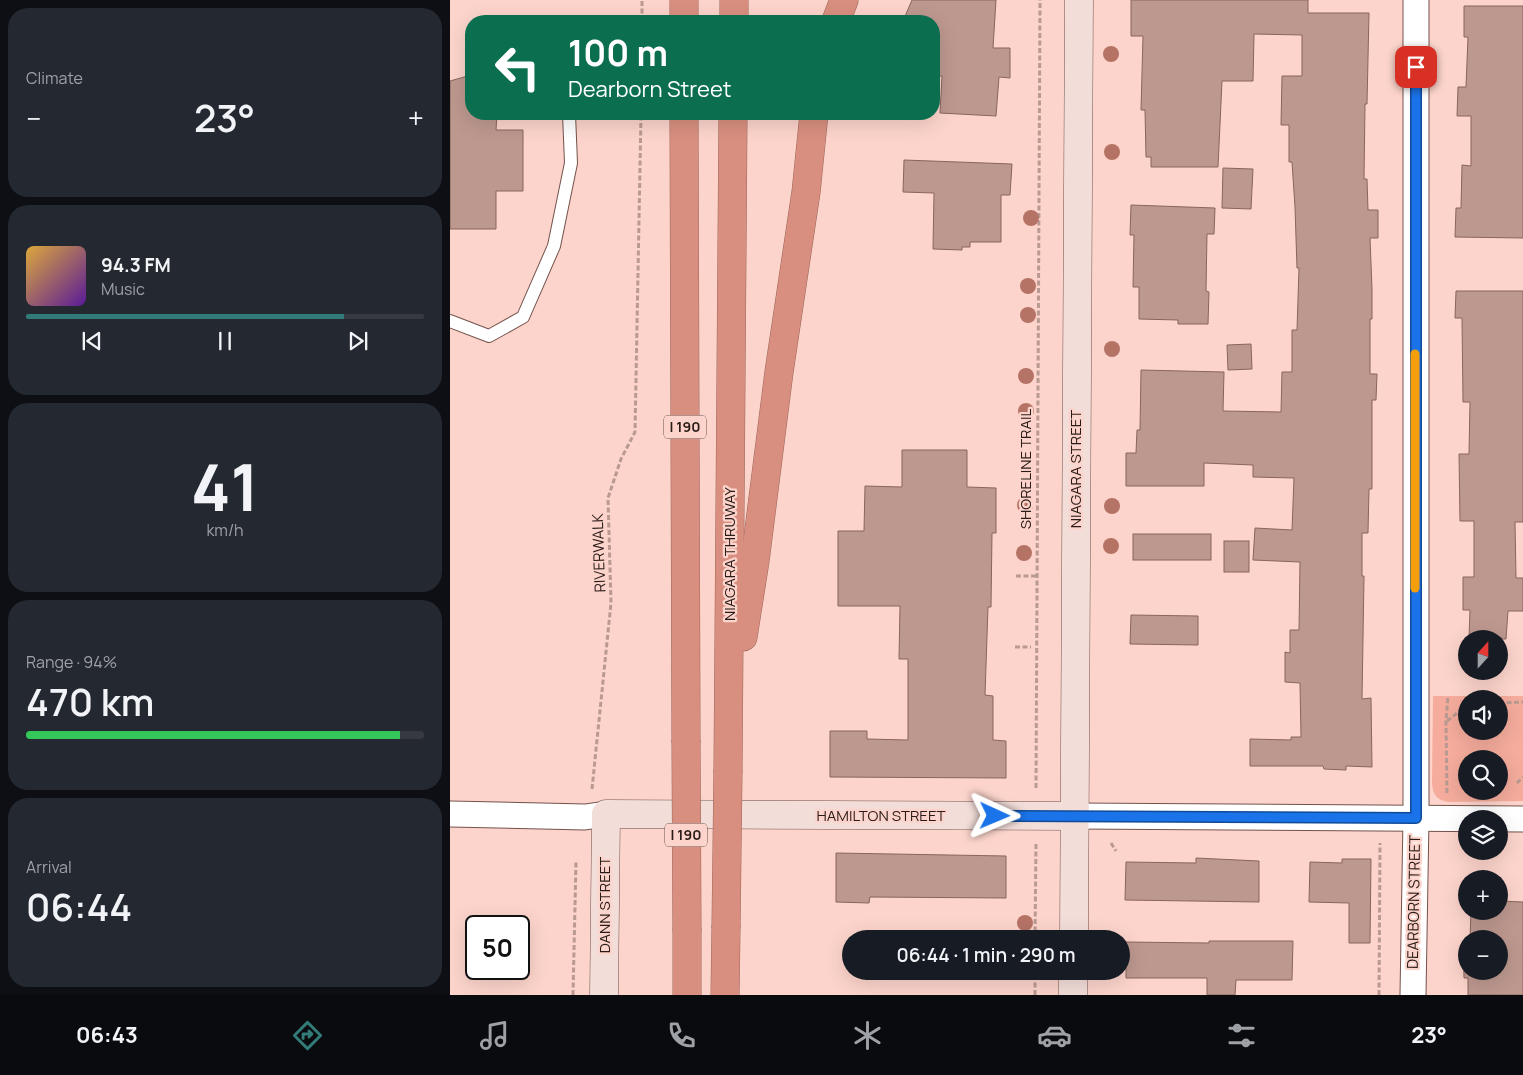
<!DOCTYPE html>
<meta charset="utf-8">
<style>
body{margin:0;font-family:Manrope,sans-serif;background:#242831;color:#f1f3f6;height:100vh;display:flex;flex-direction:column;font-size:19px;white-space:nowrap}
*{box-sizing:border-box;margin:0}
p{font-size:16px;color:#9ea1a6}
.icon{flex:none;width:28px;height:28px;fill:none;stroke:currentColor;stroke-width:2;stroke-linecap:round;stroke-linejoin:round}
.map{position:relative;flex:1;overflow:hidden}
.sheet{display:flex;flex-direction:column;gap:8px;padding:8px;background:#0d0f14;width:450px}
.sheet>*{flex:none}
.hud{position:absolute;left:15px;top:15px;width:475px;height:105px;border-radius:20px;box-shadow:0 5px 20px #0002;background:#0b6e4f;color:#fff;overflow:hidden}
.needle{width:32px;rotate:21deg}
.controls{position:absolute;left:1008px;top:630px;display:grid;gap:10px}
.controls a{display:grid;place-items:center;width:50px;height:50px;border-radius:50%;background:#171b24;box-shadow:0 5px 20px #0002;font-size:25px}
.speed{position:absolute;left:15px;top:915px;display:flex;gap:10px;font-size:25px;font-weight:700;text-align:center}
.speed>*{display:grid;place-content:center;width:65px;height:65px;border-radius:50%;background:#171b24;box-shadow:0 5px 20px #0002;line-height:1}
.speed .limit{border:2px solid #111;border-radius:8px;background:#fff;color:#111}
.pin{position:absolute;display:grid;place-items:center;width:42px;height:42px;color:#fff;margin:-21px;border-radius:10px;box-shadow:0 2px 8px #0006}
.me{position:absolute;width:55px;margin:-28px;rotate:91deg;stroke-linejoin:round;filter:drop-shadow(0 0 4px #0008)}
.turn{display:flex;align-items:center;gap:18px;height:105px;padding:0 20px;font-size:22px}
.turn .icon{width:65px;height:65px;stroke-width:2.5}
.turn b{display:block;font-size:35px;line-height:42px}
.big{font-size:38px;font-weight:600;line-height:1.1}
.sheet .card{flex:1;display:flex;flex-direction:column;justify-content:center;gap:8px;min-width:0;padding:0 18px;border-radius:20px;background:#242831}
.sheet .dial{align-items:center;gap:0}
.dial b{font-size:65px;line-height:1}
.song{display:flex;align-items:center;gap:15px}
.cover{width:60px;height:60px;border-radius:8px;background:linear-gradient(135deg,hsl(40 70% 55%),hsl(270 70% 35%))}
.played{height:5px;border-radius:2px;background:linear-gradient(90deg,#327b78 80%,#363941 80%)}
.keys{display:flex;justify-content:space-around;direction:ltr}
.heat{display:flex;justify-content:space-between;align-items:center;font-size:28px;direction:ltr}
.charge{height:8px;border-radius:4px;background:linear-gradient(90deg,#34c759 94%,#363941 0)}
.trip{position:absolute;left:392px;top:930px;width:288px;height:50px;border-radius:25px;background:#171b24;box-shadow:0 5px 20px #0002;font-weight:600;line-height:50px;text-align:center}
.dock{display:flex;height:80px;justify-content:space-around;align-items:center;background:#090b0e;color:#9ea1a6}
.dock .icon{width:35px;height:35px}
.dock .active{color:#327b78}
.dock b{font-size:22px;color:#f1f3f6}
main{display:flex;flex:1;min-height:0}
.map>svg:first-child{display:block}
</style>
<main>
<section class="sheet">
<div class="card"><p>Climate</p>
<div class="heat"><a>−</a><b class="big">23°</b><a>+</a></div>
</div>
<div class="card">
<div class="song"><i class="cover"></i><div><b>94.3 FM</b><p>Music</p></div></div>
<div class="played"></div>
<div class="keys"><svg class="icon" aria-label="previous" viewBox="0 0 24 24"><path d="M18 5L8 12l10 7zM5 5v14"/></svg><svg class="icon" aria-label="pause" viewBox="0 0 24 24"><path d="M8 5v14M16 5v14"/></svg><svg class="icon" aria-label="next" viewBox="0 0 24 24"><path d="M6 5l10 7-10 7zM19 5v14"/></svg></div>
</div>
<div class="card dial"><b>41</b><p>km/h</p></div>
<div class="card"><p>Range · 94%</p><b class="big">470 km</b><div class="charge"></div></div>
<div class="card"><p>Arrival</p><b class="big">06:44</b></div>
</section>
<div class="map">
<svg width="1073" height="995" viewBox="0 0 1073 995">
<rect width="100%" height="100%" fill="#fcd4cb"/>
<path fill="#f5ac9c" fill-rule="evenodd" d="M983,696H1073V801L998,802C987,800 983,795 982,784ZM1016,699H1049V731H1016ZM1016,759H1049V791H1016Z"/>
<g fill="#bd988f" stroke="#88655d">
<polygon points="462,0 546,0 543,48 560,48 560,78 549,77 546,116 490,113 492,76 484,76 484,21 453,21"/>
<polygon points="681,0 858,0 858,13 919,13 917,104 915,104 914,179 917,179 918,210 928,210 928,238 920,238 922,289 922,319 920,319 920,374 927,374 926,400 922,400 922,489 919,489 918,533 912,533 912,576 914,576 912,699 921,698 922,767 896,766 896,770 874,769 873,766 800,766 800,739 841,740 841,737 851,737 850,683 835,682 835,652 840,653 840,630 849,630 850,562 803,560 805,528 842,530 844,478 803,477 803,465 754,463 754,486 676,486 676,453 686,453 687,430 690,430 691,370 774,372 773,411 831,412 832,372 842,372 842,330 847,330 849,268 847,268 845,207 842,162 839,162 839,125 831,125 832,76 852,76 852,35 804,34 803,81 772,81 768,167 701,167 701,157 696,157 695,110 691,110 693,36 681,36"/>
<polygon points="1014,6 1073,6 1073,238 1005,237 1006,208 1011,208 1012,165 1021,166 1021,116 1007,116 1008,87 1016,87 1018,37 1014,37"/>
<polygon points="21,75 21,114 47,114 46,130 73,130 73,191 46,191 46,229 0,229 0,81"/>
<polygon points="454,160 562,164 560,195 551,195 551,242 520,242 520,247 512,247 512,250 483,249 484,193 453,192"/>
<polygon points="773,168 803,169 801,209 772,208"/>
<polygon points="681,205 765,208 764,234 757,234 756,291 759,292 758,324 728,324 728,320 689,319 689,287 683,287 684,235 680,235"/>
<polygon points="1006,291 1073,291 1073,522 1065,522 1066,578 1073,578 1073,611 1058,611 1056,639 1019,639 1020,610 1013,610 1013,577 1024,577 1024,521 1010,521 1009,454 1019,454 1020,402 1013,402 1012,318 1005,318"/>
<polygon points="801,344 802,369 778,370 777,345"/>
<polygon points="452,450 517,450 517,487 546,488 546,533 542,533 541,607 538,607 535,695 543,696 543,740 556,741 556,778 380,777 380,731 417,731 417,739 458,740 458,659 449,659 450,606 388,606 388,531 414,531 415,486 452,487"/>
<rect x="683" y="534" width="78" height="26"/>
<rect x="774" y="541" width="25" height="31"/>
<polygon points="681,615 748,616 748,645 680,644"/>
<polygon points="386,853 556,856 556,898 420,897 419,903 386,902"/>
<polygon points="746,858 809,861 809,902 675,900 676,862 746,863"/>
<polygon points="892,859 921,859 920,943 899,943 899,903 859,902 860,862 892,863"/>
<polygon points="1049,901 1073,902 1073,995 1018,995 1018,978 1014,978 1013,943 1016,943 1016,971 1049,971 1049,939 1020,939 1021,911 1049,911"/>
<polygon points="759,941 843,941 842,980 786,980 785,995 757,995 757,978 676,978 676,942 759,943"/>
</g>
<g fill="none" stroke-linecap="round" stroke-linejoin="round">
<defs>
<polyline id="lane" points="0,321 39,336 73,317 104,246 121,163 119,114"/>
<g id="street">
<polyline points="0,814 135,817 156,814"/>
<polyline points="624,816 1073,819"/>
<polyline points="963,995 966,818 966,0"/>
</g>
<g id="secondary">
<polyline points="624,939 629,0"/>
<polyline points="154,995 156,814 624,816"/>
<polyline points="623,995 623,971"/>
</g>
<g id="highway">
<polyline points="234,0 234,21"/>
<polyline points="284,21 284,0"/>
<polyline points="386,21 394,0"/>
<polyline points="234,114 236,740"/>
<polyline points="293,637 305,561 329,372 356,192 364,114"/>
<polyline points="278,770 283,114"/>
<polyline points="237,931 237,995"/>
<polyline points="275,995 276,928"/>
</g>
</defs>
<use href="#lane" stroke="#73524b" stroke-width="14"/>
<use href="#street" stroke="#73524b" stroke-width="27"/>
<use href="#secondary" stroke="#73524b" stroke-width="29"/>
<use href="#highway" stroke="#9b665b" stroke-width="29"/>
<g stroke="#b99a92" stroke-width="3" stroke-dasharray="5 2.5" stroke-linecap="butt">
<polyline points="192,21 192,0"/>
<polyline points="566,576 587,576"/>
<polyline points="565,647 581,647"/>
<polyline points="1049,703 1073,702"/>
<polyline points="997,721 1016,706"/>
<polyline points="1067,783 1073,777"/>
<polyline points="586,788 590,0"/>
<polyline points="142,789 161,603 158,498 171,459 185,432 191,114"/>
<polyline points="997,793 996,721 998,696"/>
<polyline points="661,843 666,851"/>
<polyline points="585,939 586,842"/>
<polyline points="123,995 126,861"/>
<polyline points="585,995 585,971"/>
<polyline points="929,995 930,843"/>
</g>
<use href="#lane" stroke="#fff" stroke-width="12"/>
<use href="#street" stroke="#fff" stroke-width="25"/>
<use href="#secondary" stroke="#f3ddd9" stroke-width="28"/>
<use href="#highway" stroke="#d88f7f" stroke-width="28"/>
<defs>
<g id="highway-bridge">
<polyline points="236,740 237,931"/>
<polyline points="276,928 278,770"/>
</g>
</defs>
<use href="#highway-bridge" stroke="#9b665b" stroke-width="29" stroke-linecap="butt"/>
<use href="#highway-bridge" stroke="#d88f7f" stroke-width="28"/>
</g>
<g fill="#b57366">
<circle cx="661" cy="54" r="8"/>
<circle cx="662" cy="152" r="8"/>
<circle cx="581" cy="218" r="8"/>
<circle cx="578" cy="286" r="8"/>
<circle cx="578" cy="315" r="8"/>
<circle cx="662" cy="349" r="8"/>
<circle cx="576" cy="376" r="8"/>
<circle cx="576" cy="411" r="8"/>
<circle cx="575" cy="505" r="8"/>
<circle cx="662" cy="506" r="8"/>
<circle cx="661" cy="546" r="8"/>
<circle cx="574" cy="553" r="8"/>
<circle cx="575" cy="923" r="8"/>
</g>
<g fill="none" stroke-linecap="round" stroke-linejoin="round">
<defs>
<polyline id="route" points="545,816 966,818 966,67"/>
</defs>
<use href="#route" stroke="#114b97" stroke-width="12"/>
<use href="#route" stroke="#1a73e8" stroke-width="9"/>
<polyline stroke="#f59e0b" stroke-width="9" points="965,588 965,354"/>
</g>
<g text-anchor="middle" stroke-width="4.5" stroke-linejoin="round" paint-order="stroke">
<g fill="#fcd4cb" stroke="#68524d" stroke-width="1">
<rect x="214" y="415.5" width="42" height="23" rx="4"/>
<rect x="215" y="823.5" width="42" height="23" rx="4"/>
</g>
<g font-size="14" font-weight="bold" fill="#291b17">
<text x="235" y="432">I 190</text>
<text x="236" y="840">I 190</text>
</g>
<g font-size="15" fill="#291b17" stroke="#fcd4cb">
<text transform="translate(576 469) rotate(-90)" y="5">SHORELINE TRAIL</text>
<text transform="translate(626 469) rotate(-90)" y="5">NIAGARA STREET</text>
<text transform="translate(149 553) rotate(-92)" y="5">RIVERWALK</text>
<text transform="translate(280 554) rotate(-90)" y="5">NIAGARA THRUWAY</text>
<text x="431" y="821">HAMILTON STREET</text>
<text transform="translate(964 902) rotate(-89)" y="5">DEARBORN STREET</text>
<text transform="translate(155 905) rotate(-90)" y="5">DANN STREET</text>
</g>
</g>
</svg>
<div class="controls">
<a><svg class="needle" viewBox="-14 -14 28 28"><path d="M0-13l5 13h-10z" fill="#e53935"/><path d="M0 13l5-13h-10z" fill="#9ea1a6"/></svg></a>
<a><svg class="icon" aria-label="sound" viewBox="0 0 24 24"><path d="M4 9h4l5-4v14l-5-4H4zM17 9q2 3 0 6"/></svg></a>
<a><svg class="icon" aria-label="search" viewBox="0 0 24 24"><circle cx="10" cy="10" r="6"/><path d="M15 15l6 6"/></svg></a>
<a><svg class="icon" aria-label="layers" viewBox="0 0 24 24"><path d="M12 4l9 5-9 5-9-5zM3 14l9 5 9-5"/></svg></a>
<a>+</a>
<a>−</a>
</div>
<div class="speed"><div class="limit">50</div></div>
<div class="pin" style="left:966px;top:67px;background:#d93025"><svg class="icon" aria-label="arrive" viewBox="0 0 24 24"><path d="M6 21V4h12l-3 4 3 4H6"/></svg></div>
<svg class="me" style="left:545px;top:816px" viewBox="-20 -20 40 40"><path d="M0-17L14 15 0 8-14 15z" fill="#1a73e8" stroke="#fff" stroke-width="4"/></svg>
<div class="trip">06:44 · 1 min · 290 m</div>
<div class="hud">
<div class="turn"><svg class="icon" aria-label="left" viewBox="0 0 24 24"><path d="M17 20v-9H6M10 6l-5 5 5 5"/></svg><div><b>100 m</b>Dearborn Street</div></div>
</div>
</div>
</main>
<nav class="dock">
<b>06:43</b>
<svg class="icon active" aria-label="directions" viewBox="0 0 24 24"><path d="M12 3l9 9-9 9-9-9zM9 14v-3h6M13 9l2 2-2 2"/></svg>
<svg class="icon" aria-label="music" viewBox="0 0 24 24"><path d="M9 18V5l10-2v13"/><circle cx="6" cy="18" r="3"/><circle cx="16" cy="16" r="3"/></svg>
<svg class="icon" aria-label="phone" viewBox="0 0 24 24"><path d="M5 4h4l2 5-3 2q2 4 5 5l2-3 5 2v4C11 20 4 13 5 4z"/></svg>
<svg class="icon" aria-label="climate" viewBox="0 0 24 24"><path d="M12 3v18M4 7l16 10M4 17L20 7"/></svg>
<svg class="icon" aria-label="car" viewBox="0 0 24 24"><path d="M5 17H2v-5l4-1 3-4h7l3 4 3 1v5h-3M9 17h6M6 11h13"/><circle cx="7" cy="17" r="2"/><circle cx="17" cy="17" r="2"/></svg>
<svg class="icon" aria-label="filters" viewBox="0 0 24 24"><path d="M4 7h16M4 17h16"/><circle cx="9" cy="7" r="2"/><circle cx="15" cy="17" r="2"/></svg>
<b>23°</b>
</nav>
